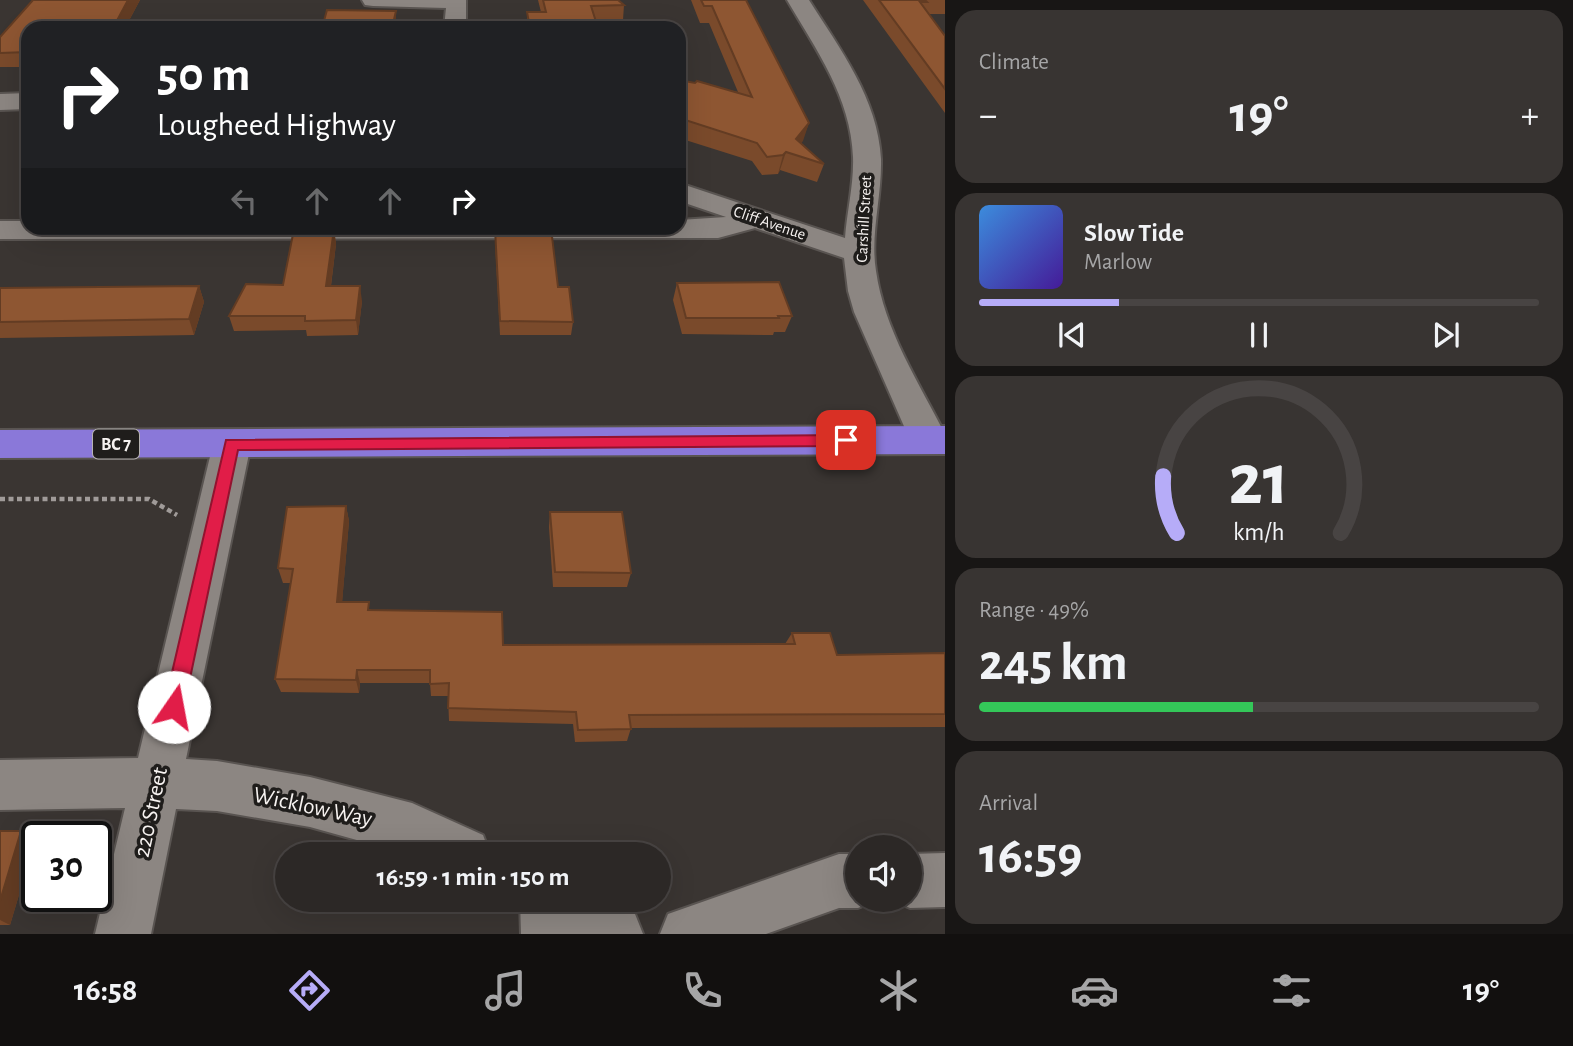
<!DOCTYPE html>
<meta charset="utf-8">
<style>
body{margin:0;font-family:"Alegreya Sans",sans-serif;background:#383432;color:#f1f3f6;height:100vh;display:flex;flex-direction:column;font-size:26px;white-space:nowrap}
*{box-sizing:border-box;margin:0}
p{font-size:23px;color:#a6a6a7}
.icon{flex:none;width:38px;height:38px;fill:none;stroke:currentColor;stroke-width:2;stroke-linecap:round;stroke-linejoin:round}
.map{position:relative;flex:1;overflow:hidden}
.side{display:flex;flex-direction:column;gap:10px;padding:10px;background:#181615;width:628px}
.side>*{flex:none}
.hud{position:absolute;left:21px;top:21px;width:665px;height:214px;border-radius:21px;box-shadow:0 7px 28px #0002,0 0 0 2px #484443;background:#202124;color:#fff;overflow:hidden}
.controls{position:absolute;left:845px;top:835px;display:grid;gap:14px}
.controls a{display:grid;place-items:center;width:77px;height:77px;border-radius:50%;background:#2c2826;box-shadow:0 7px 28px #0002,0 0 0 2px #484443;font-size:35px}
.speed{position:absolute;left:21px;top:821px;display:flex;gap:14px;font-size:35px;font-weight:700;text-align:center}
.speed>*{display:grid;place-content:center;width:91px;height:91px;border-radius:50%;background:#2c2826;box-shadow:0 7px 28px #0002,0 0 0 2px #484443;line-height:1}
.speed .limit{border:4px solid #111;border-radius:10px;background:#fff;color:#111}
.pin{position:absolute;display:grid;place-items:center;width:60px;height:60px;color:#fff;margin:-30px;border-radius:14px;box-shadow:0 4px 10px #0006}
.me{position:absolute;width:77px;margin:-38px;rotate:12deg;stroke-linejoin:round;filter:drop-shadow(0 0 5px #0008)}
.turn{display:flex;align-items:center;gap:24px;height:147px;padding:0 21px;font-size:32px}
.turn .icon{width:91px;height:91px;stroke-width:2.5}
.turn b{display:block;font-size:49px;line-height:60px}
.lanes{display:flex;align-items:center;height:66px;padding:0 21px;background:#0003;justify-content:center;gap:35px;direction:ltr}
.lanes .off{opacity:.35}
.big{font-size:52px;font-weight:700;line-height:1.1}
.side .card{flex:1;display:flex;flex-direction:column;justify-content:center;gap:10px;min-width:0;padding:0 24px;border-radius:21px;background:#383432}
.side .dial{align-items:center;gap:0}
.dial svg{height:182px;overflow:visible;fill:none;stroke:#484443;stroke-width:7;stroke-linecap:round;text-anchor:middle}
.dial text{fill:#f1f3f6;stroke:none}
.song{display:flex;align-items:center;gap:21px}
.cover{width:84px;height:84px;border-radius:10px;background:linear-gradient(135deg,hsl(210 70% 55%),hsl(260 70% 35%))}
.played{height:7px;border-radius:4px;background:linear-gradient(90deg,#b6acf8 25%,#484443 25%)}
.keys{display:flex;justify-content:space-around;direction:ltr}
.heat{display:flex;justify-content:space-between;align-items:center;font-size:38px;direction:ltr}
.charge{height:10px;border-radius:5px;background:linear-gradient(90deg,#34c759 49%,#484443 0)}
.trip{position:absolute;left:275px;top:842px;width:396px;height:70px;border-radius:35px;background:#2c2826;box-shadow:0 7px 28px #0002,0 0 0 2px #484443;font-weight:700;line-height:70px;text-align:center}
.tab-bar{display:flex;height:112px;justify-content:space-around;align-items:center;background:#12100f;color:#a6a6a7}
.tab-bar .icon{width:49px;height:49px}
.tab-bar .current{color:#b6acf8}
.tab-bar b{font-size:32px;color:#f1f3f6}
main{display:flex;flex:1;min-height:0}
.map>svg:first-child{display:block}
</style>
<main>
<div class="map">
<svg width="945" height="934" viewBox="0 0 945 934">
<rect width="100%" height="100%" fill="#3a3532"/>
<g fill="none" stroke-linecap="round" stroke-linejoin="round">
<defs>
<g id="minor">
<polygon points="362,0 466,0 466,28 444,28 446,8 373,6 365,5"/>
<path d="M787,0H809C840,49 878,99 881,159C882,197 870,235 876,271C884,329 919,383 945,434L942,450L929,454L916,450L910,440L854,312L848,291L844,258L755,228L718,238L0,239V221H28V228H679V220L726,217L679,201V183L845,238C847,211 854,184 853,157C851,98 816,49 787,0Z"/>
<polygon points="28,93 28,109 0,110 0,94"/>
<polygon points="232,430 245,434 251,444 186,759 217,761 310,777 412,803 483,835 490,854 407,854 310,827 217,811 176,809 151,934 95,934 125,808 0,810 0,760 138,758 213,444 219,434"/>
<polygon points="945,853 945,907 910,908 891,900 910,900 910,854"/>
<polygon points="839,854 858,854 858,900 877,900 858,908 839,908 766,934 660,934 668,914"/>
<polygon points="520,900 608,900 635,914 643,934 521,934"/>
</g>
<polygon id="highway" points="945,426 945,454 0,458 0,430"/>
</defs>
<use href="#minor" stroke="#595451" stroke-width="4"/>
<use href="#highway" stroke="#595451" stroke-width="4"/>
<polyline stroke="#a09b99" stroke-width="4.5" stroke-dasharray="5 3.5" stroke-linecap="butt" points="0,499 149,499 177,515"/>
<use href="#minor" fill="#8c8682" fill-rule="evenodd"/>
<use href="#highway" fill="#8a78d9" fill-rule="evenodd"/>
</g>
<g fill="#7a4a2b">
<polygon points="33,0 140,0 125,28 28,28 28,67 0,67 0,37"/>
<polygon points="538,0 618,0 624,5 623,20 596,20 598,28 527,28 527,12 541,12"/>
<polygon points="691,0 746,0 809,123 801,143 824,164 817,182 780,170 778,174 762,175 752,161 679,138 679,80 695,83 738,92 709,23 700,23"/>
<polygon points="863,0 945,0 945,14 928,14 945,36 945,113"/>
<polygon points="334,229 336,244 331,286 362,301 358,335 307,336 306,330 234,331 229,316 283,285"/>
<polygon points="495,229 558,287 573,322 571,335 500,335 495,242"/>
<polygon points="677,283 792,316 785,332 774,332 773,335 682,334 673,300"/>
<polygon points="199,286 204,302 194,335 0,338 0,288"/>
<polygon points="346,506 349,521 342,602 503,645 785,644 792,633 837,655 945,653 945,727 631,728 627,741 575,742 573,724 449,721 448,696 431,696 430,683 360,683 359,693 281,692 275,679 291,583 283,583 278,568"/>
<polygon points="550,512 631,573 627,587 553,587 549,527"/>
<polygon points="0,831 21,831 35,841 10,925 0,925"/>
</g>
<g fill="#633c23">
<polygon points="128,0 140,0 125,28 113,28"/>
<polygon points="396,11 396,28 392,28"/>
<polygon points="809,123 803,141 793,154 796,139"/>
<polygon points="786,152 780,170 778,174 783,155"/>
<polygon points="334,229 336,244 329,301 326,286"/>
<polygon points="199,286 204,302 194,335 189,319"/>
<polygon points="360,286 362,301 358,335 356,320"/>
<polygon points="346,506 349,521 341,616 337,602"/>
<polygon points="357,670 360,683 359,693 356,680"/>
<polygon points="21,831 35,841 10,925 0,920 0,901"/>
</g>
<g fill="#8e5632" stroke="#633c23" stroke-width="2">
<polygon points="33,0 128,0 113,28 28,28 28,52 0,53 0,37"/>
<polygon points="543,0 618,0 624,5 591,6 598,28 530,28 527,12 546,12"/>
<polygon points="701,0 746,0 809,123 796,139 824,164 786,152 783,155 767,157 757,143 679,118 679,80 695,83 697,81 752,97 712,6 704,6"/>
<polygon points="879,0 925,0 927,2 920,2 945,36 945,89"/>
<polygon points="327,10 396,11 392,28 322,28"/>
<polygon points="551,228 558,287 569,287 573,322 500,321 495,229"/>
<polygon points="294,229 334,229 326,286 360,286 356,320 305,321 305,316 229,316 246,284 283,285"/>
<polygon points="779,282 792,316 778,316 779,318 686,318 677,283"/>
<polygon points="199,286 189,319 0,322 0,288"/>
<polygon points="346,506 337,602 369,602 368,610 502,612 503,645 795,644 792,633 830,633 837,655 945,653 945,714 629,715 631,729 578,730 576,712 448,708 449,683 430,684 430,670 357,670 356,680 275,679 293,569 278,568 287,507"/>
<polygon points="550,512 622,512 631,573 555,572"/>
<polygon points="0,831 21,831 0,901"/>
</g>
<polygon fill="#e11d48" stroke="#92132f" stroke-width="2" points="846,435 854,440 846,446 238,450 184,707 181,713 174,716 167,713 164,707 226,440"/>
<g text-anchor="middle" stroke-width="7" stroke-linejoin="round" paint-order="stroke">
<g font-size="16" fill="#f7f3f1" stroke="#1f1d1b">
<text transform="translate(863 219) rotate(-87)" y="6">Carshill Street</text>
<text transform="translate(770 222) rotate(19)" y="6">Cliff Avenue</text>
</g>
<rect fill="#1f1d1b" stroke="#b6b3b1" stroke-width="2" x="93" y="429.5" width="46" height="29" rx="5"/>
<g font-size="18" font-weight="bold" fill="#f7f3f1">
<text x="116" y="450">BC 7</text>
</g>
<g font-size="23" fill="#f7f3f1" stroke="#1f1d1b">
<text transform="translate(313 806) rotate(12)" y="8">Wicklow Way</text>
<text transform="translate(150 812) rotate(-78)" y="8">220 Street</text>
</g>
</g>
</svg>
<div class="controls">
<a><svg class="icon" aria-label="sound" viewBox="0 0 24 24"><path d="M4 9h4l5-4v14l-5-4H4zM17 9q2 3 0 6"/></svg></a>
</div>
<div class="speed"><div class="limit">30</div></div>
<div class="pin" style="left:846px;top:440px;background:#d93025"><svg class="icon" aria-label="arrive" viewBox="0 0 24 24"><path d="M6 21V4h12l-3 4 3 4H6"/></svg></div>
<svg class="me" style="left:174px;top:707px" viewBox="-20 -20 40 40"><circle r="19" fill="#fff"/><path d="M0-13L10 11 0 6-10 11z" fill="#e11d48"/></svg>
<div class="trip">16:59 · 1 min · 150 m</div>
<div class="hud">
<div class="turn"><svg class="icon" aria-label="right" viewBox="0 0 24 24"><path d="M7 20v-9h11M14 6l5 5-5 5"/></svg><div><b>50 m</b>Lougheed Highway</div></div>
<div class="lanes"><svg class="icon off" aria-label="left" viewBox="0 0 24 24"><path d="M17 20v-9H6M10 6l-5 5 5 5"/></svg><svg class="icon off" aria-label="ahead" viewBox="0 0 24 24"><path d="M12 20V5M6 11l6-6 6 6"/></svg><svg class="icon off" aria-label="ahead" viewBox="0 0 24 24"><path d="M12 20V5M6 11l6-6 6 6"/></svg><svg class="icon" aria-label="right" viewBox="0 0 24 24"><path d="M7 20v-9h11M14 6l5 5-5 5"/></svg></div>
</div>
</div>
<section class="side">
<div class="card"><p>Climate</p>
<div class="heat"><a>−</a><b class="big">19°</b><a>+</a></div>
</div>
<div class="card">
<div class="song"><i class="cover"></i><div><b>Slow Tide</b><p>Marlow</p></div></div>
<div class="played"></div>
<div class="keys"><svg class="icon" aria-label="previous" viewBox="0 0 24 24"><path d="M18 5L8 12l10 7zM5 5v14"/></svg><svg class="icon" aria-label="pause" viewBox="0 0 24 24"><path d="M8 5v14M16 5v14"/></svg><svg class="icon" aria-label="next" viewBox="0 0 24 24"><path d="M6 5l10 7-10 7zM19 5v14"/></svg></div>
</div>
<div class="card dial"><svg viewBox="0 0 100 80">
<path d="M14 69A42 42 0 1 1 86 69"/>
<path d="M14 69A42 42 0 0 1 8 44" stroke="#b6acf8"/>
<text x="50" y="56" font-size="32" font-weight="700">21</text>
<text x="50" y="72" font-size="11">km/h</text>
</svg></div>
<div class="card"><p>Range · 49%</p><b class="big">245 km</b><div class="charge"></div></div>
<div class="card"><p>Arrival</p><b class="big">16:59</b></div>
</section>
</main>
<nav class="tab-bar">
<b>16:58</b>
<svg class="icon current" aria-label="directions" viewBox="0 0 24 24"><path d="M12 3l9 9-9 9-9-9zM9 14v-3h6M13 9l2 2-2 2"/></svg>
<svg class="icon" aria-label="music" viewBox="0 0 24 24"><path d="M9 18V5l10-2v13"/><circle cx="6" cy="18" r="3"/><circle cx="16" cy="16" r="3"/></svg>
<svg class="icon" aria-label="phone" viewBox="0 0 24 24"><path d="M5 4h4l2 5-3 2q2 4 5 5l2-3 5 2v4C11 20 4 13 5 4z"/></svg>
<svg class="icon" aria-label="climate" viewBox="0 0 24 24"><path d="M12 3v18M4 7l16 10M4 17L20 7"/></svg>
<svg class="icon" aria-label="car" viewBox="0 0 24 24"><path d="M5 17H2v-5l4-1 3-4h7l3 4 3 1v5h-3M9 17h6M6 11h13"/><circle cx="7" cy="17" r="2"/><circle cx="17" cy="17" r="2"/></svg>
<svg class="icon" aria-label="filters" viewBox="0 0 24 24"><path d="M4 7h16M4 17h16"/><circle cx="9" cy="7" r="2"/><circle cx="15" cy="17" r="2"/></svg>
<b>19°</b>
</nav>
